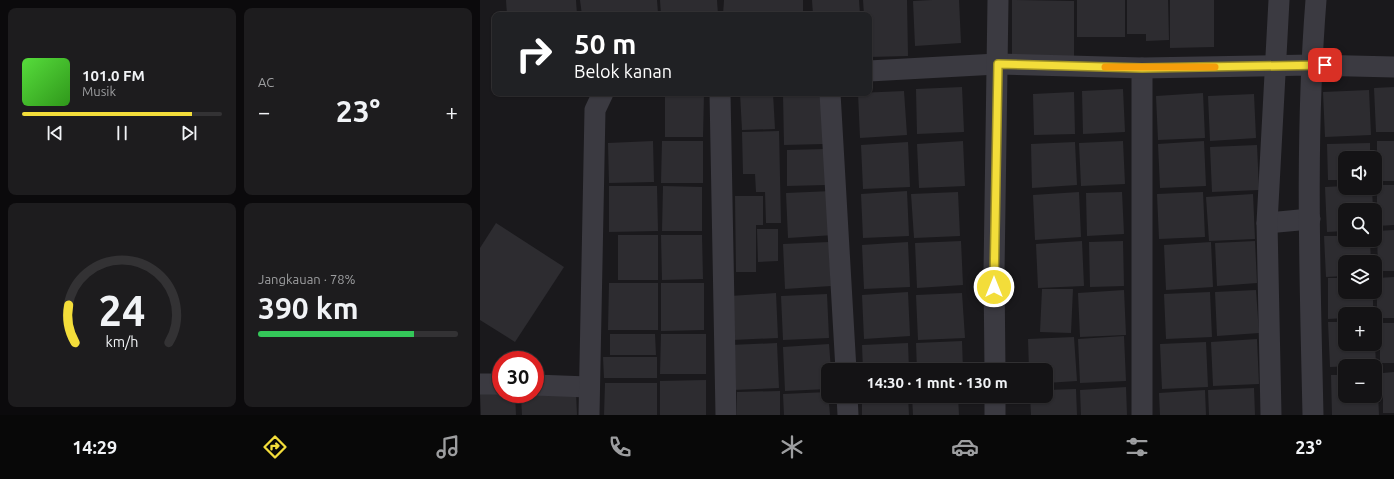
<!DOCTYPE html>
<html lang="id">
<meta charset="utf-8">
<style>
body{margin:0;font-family:Ubuntu,sans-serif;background:#1d1c1e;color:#f1f3f6;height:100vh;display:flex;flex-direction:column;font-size:15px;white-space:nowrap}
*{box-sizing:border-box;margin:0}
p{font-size:13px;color:#9d9ea0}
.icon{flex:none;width:22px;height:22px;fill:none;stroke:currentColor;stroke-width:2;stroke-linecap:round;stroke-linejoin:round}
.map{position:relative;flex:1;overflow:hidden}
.side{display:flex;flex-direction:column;gap:8px;padding:8px;background:#0b0a0c;width:480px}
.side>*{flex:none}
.guide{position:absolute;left:12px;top:12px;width:380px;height:84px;border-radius:8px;box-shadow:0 1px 3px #0004,0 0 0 1px #333234;background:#202124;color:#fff;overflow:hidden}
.buttons{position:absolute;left:858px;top:151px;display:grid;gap:8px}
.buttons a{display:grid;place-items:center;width:44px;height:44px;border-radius:8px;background:#141315;box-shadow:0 1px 3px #0004,0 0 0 1px #333234;font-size:20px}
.speed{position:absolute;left:12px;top:351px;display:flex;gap:8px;font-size:20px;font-weight:700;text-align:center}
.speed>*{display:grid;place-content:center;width:52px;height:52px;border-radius:50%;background:#141315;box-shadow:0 1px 3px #0004,0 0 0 1px #333234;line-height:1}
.speed .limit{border:6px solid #d22;background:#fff;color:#111}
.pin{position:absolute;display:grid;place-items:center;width:34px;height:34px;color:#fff;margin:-17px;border-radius:8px;box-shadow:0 2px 6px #0006}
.me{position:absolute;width:44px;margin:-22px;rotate:0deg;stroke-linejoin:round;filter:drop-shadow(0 0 3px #0008)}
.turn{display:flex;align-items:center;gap:14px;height:84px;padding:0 16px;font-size:18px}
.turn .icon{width:52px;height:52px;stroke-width:2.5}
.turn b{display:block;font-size:28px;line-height:34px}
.big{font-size:30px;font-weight:700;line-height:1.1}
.side .card{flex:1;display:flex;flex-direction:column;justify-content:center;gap:6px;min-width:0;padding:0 14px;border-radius:8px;background:#1d1c1e}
.side .dial{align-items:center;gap:0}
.dial svg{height:104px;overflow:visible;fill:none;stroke:#333234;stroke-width:7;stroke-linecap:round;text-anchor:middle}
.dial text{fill:#f1f3f6;stroke:none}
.song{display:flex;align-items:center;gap:12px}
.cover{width:48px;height:48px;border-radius:6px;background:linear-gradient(135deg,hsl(110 70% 55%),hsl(110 70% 35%))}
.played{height:4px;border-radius:2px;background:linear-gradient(90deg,#f3dd3a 85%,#333234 85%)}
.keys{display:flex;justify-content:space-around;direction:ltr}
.heat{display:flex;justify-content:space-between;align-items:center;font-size:22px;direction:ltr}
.charge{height:6px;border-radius:3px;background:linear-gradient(90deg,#34c759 78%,#333234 0)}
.side .tiles{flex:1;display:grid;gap:8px;grid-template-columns:repeat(2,1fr)}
.trip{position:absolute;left:341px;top:363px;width:232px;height:40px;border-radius:8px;background:#141315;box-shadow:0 1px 3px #0004,0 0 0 1px #333234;font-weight:700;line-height:40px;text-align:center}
.tab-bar{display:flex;height:64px;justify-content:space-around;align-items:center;background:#080808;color:#9d9ea0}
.tab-bar .icon{width:28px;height:28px}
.tab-bar .selected{color:#f3dd3a}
.tab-bar b{font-size:18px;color:#f1f3f6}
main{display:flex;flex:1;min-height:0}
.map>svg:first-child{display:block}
</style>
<main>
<section class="side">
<div class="tiles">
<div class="card">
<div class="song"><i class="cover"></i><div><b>101.0 FM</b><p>Musik</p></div></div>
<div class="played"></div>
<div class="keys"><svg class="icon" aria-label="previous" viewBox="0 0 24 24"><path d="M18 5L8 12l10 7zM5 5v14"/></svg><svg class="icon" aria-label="pause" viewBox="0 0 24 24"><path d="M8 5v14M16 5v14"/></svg><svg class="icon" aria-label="next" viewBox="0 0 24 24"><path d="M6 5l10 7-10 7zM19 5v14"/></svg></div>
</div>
<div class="card"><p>AC</p>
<div class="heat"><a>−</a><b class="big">23°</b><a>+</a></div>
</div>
<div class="card dial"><svg viewBox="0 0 100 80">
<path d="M14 69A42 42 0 1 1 86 69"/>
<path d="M14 69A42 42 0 0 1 9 40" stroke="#f3dd3a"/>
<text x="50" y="56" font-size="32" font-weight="700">24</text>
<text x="50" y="72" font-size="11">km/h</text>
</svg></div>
<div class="card"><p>Jangkauan · 78%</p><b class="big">390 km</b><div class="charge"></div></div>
</div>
</section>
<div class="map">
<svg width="914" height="415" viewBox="0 0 914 415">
<rect width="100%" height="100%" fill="#1a191c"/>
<g fill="#2d2c30">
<polygon points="26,0 96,0 97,15 27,15"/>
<polygon points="100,0 177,0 178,13 102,15"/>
<polygon points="180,0 237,0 238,15 181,15"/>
<polygon points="244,0 323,0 323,15 243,15"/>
<polygon points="332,0 379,0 380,15 333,15"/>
<polygon points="383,0 427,0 428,56 389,57 389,15 384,15"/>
<polygon points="452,0 479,0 481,43 435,46 433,1"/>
<polygon points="532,0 594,1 594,57 532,57 532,2 538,2 532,2"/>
<rect x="597" y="0" width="48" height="37"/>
<polygon points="647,0 688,0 689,40 666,41 666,34 647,34"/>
<polygon points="690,0 734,0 734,47 690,48"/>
<polygon points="482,87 484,132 437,134 436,89"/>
<polygon points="914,87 914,132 896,132 894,88"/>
<polygon points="643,89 645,132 603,134 602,91"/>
<polygon points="889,90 891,135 845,137 843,92"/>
<polygon points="424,91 427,135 380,138 378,93"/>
<polygon points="594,92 595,134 554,135 553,94"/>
<polygon points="185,93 224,93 223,137 185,137"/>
<polygon points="260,93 293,93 295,129 262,130"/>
<polygon points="303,93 343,93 344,144 304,145"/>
<polygon points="723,93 725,138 678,140 676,96"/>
<polygon points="774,94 776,138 730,141 728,96"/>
<polygon points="299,131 301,223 286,223 285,192 276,192 275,174 263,174 262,132"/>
<polygon points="173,141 174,182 129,183 128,143"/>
<polygon points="182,141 223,141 223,183 181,183"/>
<polygon points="483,141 485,186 439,188 437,144"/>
<polygon points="643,141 645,184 601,186 599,143"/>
<polygon points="724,141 726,186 680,188 678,144"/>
<rect x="897" y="141" width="17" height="40"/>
<polygon points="428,142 430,187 383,189 381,145"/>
<polygon points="595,142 597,185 552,188 551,144"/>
<polygon points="890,143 890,158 865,158 865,180 848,180 847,144"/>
<polygon points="777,145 779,190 732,192 730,147"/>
<polygon points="345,149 346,185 307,186 307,150"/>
<polygon points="897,185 914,185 914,225 897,226"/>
<polygon points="129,186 177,186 178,231 129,232"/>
<polygon points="183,186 222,187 222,231 182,231"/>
<polygon points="865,186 865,188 892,188 893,210 865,210 865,231 847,232 845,187"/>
<polygon points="352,191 354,235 308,238 306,193"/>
<polygon points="427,191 429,236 383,238 381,194"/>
<polygon points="478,192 480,236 434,238 431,194"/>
<polygon points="599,192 601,237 555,240 553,195"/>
<polygon points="642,192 644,234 607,236 606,193"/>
<polygon points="723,192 725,237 679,239 677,194"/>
<polygon points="773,194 775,239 729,241 726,197"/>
<polygon points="255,196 283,196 283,225 276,225 276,272 256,272"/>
<polygon points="16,223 84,267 35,342 0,320 0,248"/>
<polygon points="277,229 298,229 298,261 278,262"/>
<polygon points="914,230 914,271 898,271 897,231"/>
<rect x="138" y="235" width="40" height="45"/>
<polygon points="181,235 222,235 223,279 182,280"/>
<polygon points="844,236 865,236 865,240 890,240 891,262 865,262 865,276 846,277"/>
<polygon points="481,241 483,285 437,288 435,243"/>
<polygon points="602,241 604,286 558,288 556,244"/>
<polygon points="643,241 644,286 610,287 609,242"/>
<polygon points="775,241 777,283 737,286 735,243"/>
<polygon points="349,242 351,286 305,289 303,244"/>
<polygon points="428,242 430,287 384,289 382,245"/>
<polygon points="731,242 733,287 686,290 684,245"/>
<polygon points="914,277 914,318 897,318 897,278"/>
<polygon points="848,278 865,278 865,292 893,292 893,314 865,314 865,318 848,319"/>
<polygon points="129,283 178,283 178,330 128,330"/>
<polygon points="181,283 224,283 224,330 181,331"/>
<polygon points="562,289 593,289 591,333 560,332"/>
<polygon points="644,290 646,335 600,337 598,293"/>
<polygon points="776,290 779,333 737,336 735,292"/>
<polygon points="428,292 430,336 384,339 382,295"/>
<polygon points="730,292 732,337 686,339 684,294"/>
<polygon points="296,293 298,338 252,340 250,296"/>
<polygon points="482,293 485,338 438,340 436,295"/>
<polygon points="347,294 349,338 303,340 301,296"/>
<polygon points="848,322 865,322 865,344 895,344 896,365 850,367"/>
<rect x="900" y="323" width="14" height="40"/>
<polygon points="130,334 175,334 176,355 130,355"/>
<polygon points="181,334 226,334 226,374 180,374"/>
<polygon points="644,336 646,381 600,383 598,339"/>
<polygon points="594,337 597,381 566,383 566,370 549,370 548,339"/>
<polygon points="777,339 779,384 733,386 731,342"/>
<polygon points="482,341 483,370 437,370 436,343"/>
<polygon points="726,342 728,387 682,389 680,344"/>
<polygon points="297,343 299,388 252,390 250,345"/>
<polygon points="428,343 429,370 383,370 382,345"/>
<polygon points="349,344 351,370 348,370 348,389 305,391 303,347"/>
<polygon points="123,357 177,357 177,378 124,378"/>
<polygon points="914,372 914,413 903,413 903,373"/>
<polygon points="895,373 897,373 899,415 852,415 851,375 865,375 865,396 895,396"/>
<polygon points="226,380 226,415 180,415 180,381"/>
<polygon points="125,383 177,383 177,415 124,415"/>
<polygon points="646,387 647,415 601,415 600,390"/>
<polygon points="774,388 775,415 729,415 728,390"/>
<polygon points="596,389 597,415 551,415 550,396 566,396 566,390"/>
<polygon points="725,390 726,415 680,415 679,393"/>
<polygon points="300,391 300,415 257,415 257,392"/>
<polygon points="348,392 350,415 304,415 303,394"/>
<polygon points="96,393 97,415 42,415 41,396"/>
<polygon points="0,394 35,394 36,415 1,415"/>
<polygon points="382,396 428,396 429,415 382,415"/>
<polygon points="432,396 478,396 479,415 433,415"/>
</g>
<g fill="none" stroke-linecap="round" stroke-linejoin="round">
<g stroke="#3b3a41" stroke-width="21">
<polyline points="662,68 662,415"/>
<polyline points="389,71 517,64 662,68 831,65 914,67"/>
<polyline points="240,93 246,415"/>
<polyline points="350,93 366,370"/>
<polyline points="787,223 830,219"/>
<polyline points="515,370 514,273 518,0"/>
<polyline points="0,384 21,384"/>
<polyline points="55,385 108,387"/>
<polyline points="367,396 368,415"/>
<polyline points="515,396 515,415"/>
<polyline points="109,415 115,110 123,93"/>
<polyline points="791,415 787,223 799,0"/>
<path d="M833,415C830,277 825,138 836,0"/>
</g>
</g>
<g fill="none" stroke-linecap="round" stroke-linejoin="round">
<defs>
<polyline id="route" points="514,287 518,64 662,68 845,65"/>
</defs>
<use href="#route" stroke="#9e9026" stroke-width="10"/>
<use href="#route" stroke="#f3dd3a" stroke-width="7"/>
<polyline stroke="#f59e0b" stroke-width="7" points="625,67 735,67"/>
</g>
</svg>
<div class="buttons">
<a><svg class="icon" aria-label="sound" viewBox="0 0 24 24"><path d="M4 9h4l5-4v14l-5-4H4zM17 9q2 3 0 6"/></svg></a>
<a><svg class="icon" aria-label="search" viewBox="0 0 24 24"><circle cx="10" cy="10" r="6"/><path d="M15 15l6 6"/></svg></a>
<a><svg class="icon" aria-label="layers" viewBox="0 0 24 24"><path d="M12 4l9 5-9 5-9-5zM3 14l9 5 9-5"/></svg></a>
<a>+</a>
<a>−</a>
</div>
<div class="speed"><div class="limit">30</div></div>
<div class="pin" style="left:845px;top:65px;background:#d93025"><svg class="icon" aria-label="arrive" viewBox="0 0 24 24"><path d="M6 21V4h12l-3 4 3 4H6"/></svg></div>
<svg class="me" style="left:514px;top:287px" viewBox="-20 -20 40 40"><circle r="17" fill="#f3dd3a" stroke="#fff" stroke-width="3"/><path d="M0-11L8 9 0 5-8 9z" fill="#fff"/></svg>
<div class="trip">14:30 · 1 mnt · 130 m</div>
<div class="guide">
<div class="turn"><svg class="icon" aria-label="right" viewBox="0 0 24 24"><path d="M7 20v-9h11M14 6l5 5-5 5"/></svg><div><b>50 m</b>Belok kanan</div></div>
</div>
</div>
</main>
<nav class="tab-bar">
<b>14:29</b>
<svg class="icon selected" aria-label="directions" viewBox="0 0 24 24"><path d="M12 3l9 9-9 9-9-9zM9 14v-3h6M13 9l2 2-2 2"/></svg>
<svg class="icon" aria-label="music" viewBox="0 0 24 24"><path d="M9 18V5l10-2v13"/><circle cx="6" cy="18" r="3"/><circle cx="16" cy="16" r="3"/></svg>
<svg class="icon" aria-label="phone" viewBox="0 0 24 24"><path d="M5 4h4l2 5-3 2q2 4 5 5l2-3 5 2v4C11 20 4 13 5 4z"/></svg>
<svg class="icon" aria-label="climate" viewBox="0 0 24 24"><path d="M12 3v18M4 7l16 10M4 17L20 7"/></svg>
<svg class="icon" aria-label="car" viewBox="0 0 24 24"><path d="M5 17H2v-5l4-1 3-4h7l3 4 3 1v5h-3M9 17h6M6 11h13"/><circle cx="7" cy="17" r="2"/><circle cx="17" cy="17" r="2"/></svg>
<svg class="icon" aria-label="filters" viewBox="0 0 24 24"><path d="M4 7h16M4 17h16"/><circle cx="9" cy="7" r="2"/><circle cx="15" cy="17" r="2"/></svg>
<b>23°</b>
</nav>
